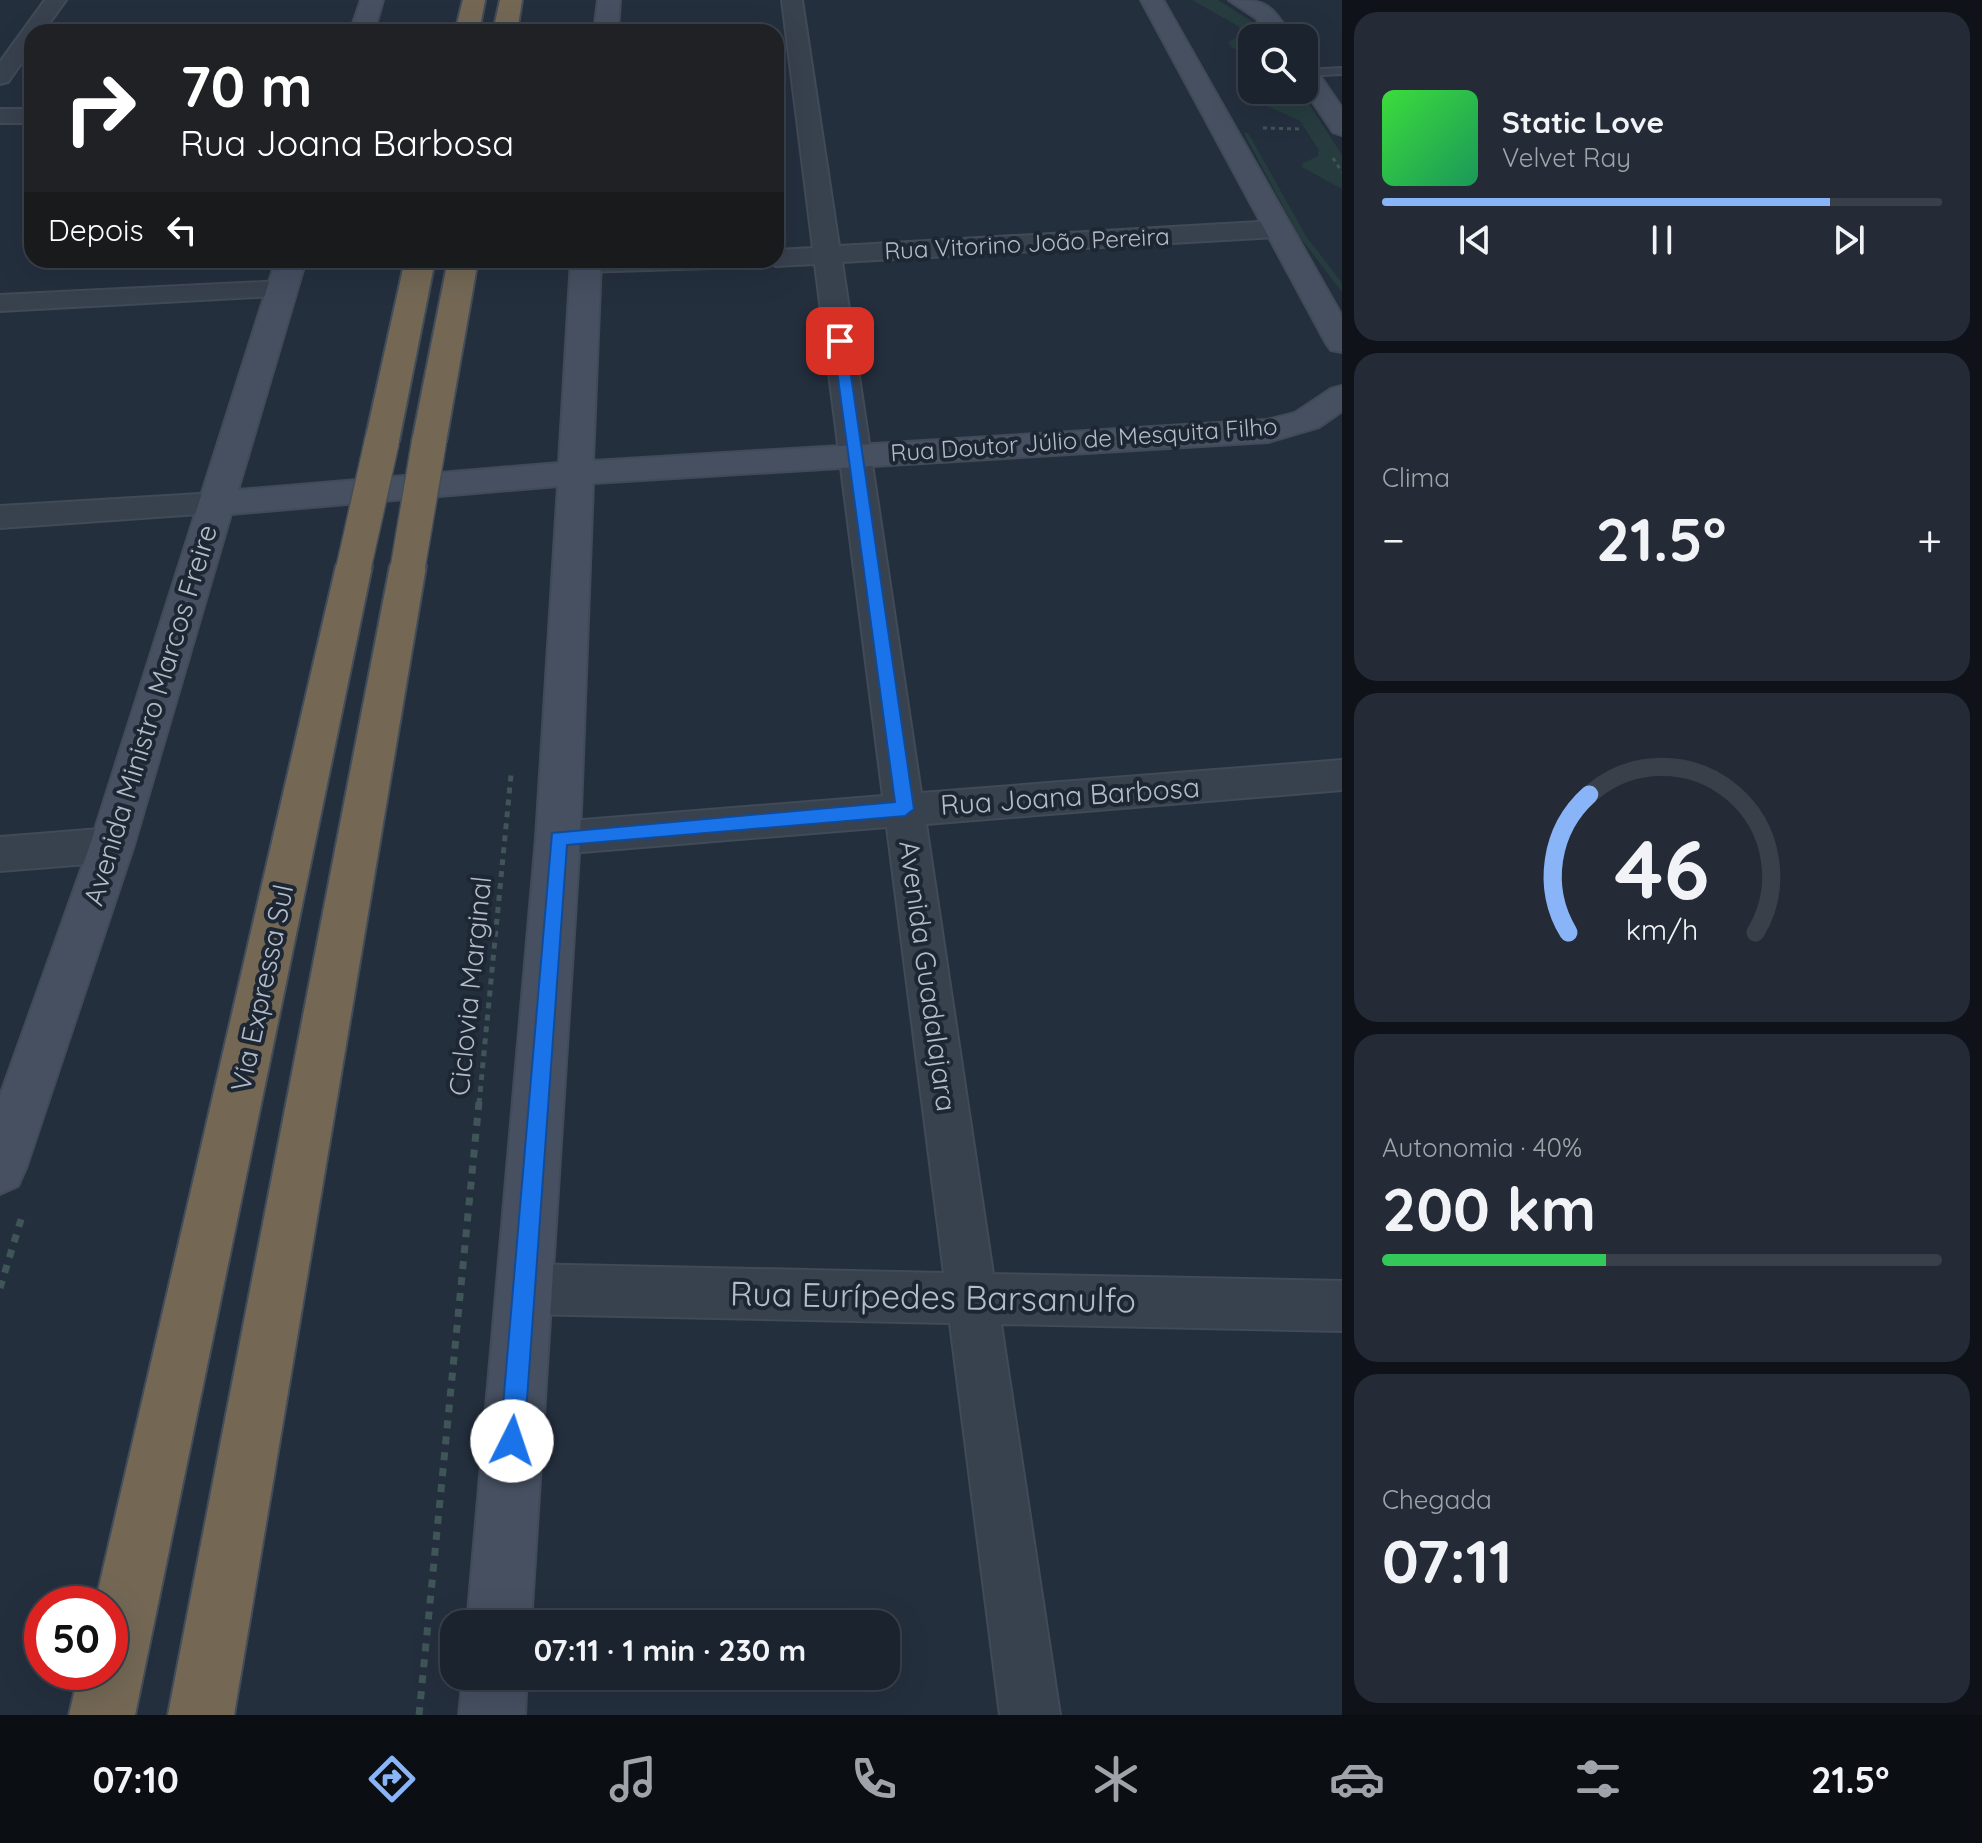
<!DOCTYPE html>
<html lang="pt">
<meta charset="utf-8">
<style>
body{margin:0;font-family:Quicksand,sans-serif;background:#242b36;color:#f1f3f6;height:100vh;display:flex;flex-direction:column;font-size:30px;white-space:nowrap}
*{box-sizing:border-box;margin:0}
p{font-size:26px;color:#a0a4aa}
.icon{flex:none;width:44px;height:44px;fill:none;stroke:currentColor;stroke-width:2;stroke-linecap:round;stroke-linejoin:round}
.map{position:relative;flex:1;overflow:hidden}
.panel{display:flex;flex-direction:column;gap:12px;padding:12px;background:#0f1319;width:640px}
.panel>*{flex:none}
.top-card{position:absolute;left:24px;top:24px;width:760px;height:244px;border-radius:24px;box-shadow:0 8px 32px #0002,0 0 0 2px #39404a;background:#202124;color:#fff;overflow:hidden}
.tools{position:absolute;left:1238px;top:24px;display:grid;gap:16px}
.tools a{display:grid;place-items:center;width:80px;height:80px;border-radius:16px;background:#1b232e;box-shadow:0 8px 32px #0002,0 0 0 2px #39404a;font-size:40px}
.speed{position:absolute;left:24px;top:1586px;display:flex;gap:16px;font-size:40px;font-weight:700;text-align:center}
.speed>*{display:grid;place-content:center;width:104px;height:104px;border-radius:50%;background:#1b232e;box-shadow:0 8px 32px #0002,0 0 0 2px #39404a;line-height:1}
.speed .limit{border:12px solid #d22;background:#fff;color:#111}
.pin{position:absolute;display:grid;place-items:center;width:68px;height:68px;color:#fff;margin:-34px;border-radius:16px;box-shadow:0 4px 12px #0006}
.me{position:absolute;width:88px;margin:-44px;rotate:4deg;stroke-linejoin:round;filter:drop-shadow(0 0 6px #0008)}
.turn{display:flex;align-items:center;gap:28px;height:168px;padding:0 24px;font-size:36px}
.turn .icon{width:104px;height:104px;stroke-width:2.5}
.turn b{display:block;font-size:56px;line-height:68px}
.then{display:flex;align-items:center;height:76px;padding:0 24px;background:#0003;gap:16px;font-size:30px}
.big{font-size:60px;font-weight:700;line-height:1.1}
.panel .card{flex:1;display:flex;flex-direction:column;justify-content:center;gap:12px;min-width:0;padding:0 28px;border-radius:24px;background:#242b36}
.panel .dial{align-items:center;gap:0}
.dial svg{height:208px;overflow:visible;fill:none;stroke:#39404a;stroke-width:7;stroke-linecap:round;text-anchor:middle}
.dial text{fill:#f1f3f6;stroke:none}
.song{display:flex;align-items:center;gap:24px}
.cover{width:96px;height:96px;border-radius:12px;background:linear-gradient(135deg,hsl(120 70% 55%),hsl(150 70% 35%))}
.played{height:8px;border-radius:4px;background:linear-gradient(90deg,#8ab4f8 80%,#39404a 80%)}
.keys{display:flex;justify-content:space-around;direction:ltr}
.heat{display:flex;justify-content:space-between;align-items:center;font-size:44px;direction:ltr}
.charge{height:12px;border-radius:6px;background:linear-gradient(90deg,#34c759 40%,#39404a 0)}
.trip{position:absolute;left:440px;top:1610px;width:460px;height:80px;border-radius:24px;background:#1b232e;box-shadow:0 8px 32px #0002,0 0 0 2px #39404a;font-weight:700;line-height:80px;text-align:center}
.tab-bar{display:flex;height:128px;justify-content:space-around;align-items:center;background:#0b0e12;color:#a0a4aa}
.tab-bar .icon{width:56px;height:56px}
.tab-bar .current{color:#8ab4f8}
.tab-bar b{font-size:36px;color:#f1f3f6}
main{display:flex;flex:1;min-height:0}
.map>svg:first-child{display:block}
</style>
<main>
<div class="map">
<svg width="1342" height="1715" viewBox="0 0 1342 1715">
<rect width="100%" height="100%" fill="#242f3e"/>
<g fill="#263c3f">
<polygon points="1192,0 1218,0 1257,25 1267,38 1252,38 1252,54 1232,48 1228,42 1243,34 1238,26"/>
<polygon points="1277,90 1300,90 1342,155 1342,189 1302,167 1303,163 1318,156 1319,150 1300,121 1262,104"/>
<polygon points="1244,133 1248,133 1306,236 1342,283 1342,292 1299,236"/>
</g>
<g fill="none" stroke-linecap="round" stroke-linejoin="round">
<defs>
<polygon id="lane" points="1342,68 1342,74 1304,76 1305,70"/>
<g id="street">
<polygon points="45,0 66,0 43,32 32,32 32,48 8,82 0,84 0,62"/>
<polygon points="782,0 802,0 839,246 1278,221 1287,224 1291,229 1287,234 1278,237 842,262 921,793 1342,760 1342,790 926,824 993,1274 1342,1281 1342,1331 1001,1324 1060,1715 1000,1715 950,1323 523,1314 505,1307 498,1289 505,1271 523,1264 944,1273 887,827 558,854 544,850 538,838 544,826 558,822 883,796 815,264 776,266 764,260 776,260 776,250 813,248"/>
<rect x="0" y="109" width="32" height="14"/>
<polygon points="575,260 724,260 720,266 711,268 585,272 576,270 572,264"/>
<polygon points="283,281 293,283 297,289 293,295 0,311 0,295"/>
<polygon points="216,493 227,496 232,504 227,512 0,528 0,506"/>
<polygon points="112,828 126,833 132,845 126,857 112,862 0,871 0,837"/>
</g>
<g id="secondary">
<polygon points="361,0 383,0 374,32 350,32"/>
<polygon points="598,0 620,0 618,32 594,32"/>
<polygon points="1141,0 1163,0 1342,316 1342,352 1331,350 1326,343"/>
<path d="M1229,0C1270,0 1270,5 1293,38H1269L1256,18Z"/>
<polygon points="1304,64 1313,66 1342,108 1342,135 1333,132 1304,89"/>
<polygon points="276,260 306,260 238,490 559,463 571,260 601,260 593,461 1267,420 1295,413 1331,389 1342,386 1342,411 1319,427 1268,442 593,483 580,838 531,1624 467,1624 536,838 558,486 231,514 134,845 26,1168 18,1186 0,1194 0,1096 90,845"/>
<polygon points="463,1676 527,1676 525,1715 459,1715"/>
</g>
<g id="highway">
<polygon points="463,0 485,0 479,32 455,32"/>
<polygon points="500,0 522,0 517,32 493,32"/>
<polygon points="405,260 435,260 399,441 394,449 382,452 370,449 365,441"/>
<polygon points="448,260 478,260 446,442 441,450 429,453 417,450 412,442"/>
<polygon points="354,553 367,557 372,566 135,1715 69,1715 79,1672 110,1672 110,1604 95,1604 336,566 341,557"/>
<polygon points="408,553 421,557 426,566 234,1715 168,1715 390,566 395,557"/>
</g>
</defs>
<use href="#lane" stroke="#414a57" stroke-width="4"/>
<use href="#street" stroke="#414a57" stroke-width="4"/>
<use href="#secondary" stroke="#414a57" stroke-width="4"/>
<use href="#highway" stroke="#434c59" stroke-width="4"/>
<g stroke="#3f5557" stroke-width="3" stroke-dasharray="4 4" stroke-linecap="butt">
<polyline points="1263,128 1301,129"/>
<polyline points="1333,158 1342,172"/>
</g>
<polyline stroke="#3f5557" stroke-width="5" stroke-dasharray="6 6" stroke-linecap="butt" points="479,1104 511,775"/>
<g stroke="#3f5557" stroke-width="7" stroke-dasharray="8 8" stroke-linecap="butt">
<polyline points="0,1288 23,1213"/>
<polyline points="419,1715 479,1102"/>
</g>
<use href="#lane" fill="#38414e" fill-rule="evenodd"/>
<use href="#street" fill="#38414e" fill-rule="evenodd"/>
<use href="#secondary" fill="#465061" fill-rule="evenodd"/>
<use href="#highway" fill="#746855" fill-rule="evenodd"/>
<defs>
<g id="highway-bridge">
<polyline points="354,566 382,441"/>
<polyline points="408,566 429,442"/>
</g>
</defs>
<use href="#highway-bridge" stroke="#434c59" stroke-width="37" stroke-linecap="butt"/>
<use href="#highway-bridge" stroke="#746855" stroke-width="34"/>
</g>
<polygon fill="#1a73e8" stroke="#114b97" stroke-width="2" points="840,337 846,341 914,809 905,816 567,845 524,1441 521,1450 512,1453 503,1450 500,1441 552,833 895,802 833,341"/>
<g text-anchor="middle" stroke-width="8" stroke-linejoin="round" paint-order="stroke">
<g font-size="24" fill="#b4bcc9" stroke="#1d2633">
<text transform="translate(1027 244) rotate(-3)" y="8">Rua Vitorino João Pereira</text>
<text transform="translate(1084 440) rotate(-4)" y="8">Rua Doutor Júlio de Mesquita Filho</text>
</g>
<g font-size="28" fill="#b4bcc9" stroke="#1d2633">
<text transform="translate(150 715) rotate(-73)" y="10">Avenida Ministro Marcos Freire</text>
<text transform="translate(1070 796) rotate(-4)" y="10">Rua Joana Barbosa</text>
<text transform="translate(928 976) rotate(82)" y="10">Avenida Guadalajara</text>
<text transform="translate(470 986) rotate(-84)" y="10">Ciclovia Marginal</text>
<text transform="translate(262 988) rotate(-78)" y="10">Via Expressa Sul</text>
</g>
<g font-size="34" fill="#b4bcc9" stroke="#1d2633">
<text transform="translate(933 1297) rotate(1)" y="12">Rua Eurípedes Barsanulfo</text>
</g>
</g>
</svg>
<div class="tools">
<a><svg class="icon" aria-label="search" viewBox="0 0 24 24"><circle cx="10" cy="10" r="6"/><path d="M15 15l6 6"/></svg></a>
</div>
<div class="speed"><div class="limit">50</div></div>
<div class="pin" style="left:840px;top:341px;background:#d93025"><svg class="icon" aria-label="arrive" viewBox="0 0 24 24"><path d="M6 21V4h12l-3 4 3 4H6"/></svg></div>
<svg class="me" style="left:512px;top:1441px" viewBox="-20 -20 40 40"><circle r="19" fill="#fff"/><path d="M0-13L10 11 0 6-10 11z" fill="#1a73e8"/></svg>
<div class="trip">07:11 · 1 min · 230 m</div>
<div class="top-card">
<div class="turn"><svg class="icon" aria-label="right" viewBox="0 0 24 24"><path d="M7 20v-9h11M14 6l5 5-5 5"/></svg><div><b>70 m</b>Rua Joana Barbosa</div></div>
<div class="then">Depois<svg class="icon" aria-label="left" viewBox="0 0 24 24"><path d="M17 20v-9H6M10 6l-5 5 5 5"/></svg></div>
</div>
</div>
<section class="panel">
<div class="card">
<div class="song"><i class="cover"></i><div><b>Static Love</b><p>Velvet Ray</p></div></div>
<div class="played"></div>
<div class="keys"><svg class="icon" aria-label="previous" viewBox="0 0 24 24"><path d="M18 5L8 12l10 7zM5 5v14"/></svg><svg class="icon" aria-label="pause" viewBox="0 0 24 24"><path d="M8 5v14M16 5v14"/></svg><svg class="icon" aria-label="next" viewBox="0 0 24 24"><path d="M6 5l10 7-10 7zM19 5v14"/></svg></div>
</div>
<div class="card"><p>Clima</p>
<div class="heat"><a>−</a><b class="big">21.5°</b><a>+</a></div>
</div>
<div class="card dial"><svg viewBox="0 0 100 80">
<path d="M14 69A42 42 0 1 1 86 69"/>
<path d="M14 69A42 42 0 0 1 22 16" stroke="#8ab4f8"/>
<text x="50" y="56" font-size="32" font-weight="700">46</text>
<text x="50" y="72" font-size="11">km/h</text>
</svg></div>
<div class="card"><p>Autonomia · 40%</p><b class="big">200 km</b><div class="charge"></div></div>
<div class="card"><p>Chegada</p><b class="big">07:11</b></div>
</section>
</main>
<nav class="tab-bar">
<b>07:10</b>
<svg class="icon current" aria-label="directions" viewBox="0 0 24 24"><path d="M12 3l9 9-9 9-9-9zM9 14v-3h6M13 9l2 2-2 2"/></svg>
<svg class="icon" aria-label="music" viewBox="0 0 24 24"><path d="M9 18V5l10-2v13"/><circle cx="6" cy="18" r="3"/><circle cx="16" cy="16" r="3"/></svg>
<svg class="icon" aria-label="phone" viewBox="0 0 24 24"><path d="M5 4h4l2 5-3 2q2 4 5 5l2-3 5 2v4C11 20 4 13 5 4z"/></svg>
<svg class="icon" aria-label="climate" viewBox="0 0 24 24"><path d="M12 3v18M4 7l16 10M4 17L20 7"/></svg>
<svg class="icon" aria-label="car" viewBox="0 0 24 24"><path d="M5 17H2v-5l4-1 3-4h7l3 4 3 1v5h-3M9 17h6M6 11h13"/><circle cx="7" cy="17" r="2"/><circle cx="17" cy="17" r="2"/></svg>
<svg class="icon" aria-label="filters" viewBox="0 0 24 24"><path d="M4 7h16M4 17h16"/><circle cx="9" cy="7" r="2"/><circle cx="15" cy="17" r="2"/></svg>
<b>21.5°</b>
</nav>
